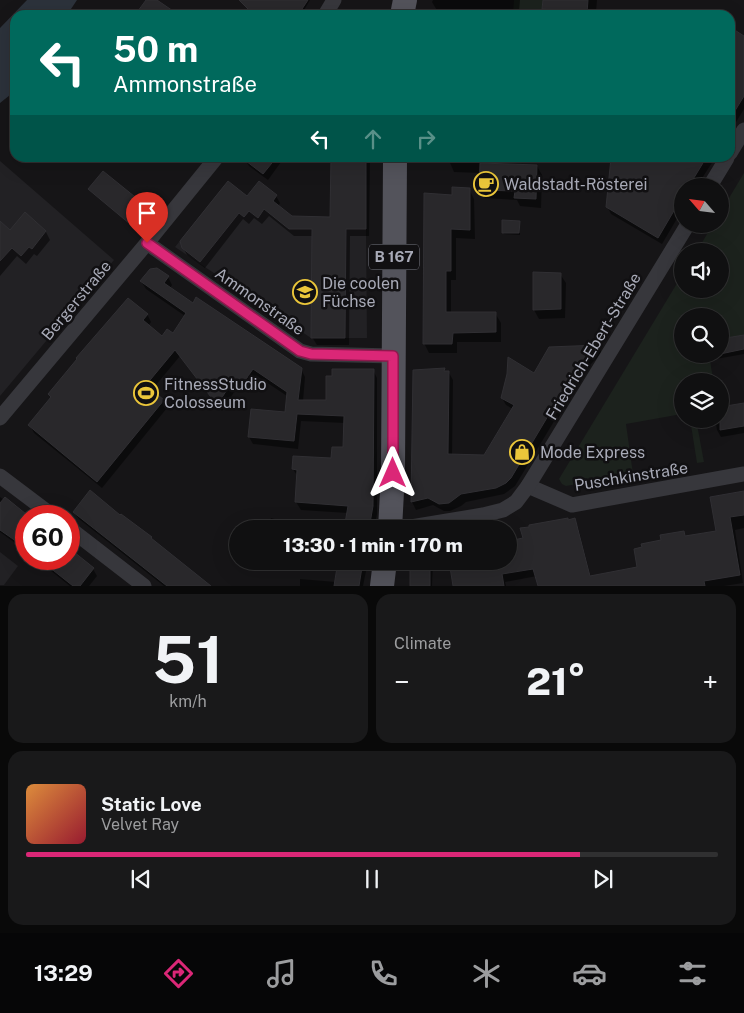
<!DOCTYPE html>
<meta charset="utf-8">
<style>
body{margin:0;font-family:"Public Sans",sans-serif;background:#19191a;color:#f1f3f6;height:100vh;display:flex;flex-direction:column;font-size:19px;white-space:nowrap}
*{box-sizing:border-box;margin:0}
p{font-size:16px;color:#9c9d9f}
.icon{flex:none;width:28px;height:28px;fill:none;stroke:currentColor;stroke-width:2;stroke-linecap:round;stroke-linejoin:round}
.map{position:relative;height:586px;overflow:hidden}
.sheet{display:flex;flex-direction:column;gap:8px;padding:8px;background:#090909;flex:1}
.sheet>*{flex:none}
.hud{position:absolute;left:10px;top:10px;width:725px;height:152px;border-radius:15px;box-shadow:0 5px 20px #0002,0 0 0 1px #303031;background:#00695c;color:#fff;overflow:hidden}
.needle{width:32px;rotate:298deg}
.buttons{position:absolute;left:674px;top:178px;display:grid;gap:10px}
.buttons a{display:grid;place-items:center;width:55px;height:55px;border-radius:50%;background:#101011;box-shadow:0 5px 20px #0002,0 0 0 1px #303031;font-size:25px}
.speed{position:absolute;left:15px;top:505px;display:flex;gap:10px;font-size:25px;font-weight:700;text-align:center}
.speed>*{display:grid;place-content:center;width:65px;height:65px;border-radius:50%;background:#101011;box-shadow:0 5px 20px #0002,0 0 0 1px #303031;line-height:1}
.speed .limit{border:8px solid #d22;background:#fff;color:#111}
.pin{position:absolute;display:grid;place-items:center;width:42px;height:42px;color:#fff;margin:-51px -21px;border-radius:50% 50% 50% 0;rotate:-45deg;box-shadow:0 0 5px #0007}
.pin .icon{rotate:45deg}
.me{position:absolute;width:55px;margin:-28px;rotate:0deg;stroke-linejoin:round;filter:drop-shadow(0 0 4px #0008)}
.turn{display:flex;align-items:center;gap:18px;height:105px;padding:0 20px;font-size:22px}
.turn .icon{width:65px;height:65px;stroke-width:2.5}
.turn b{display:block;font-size:35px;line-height:42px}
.lanes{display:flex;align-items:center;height:48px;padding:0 20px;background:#0003;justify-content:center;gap:25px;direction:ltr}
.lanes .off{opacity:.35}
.big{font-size:38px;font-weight:800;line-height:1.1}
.sheet .widget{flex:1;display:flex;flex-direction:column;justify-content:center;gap:8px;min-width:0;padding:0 18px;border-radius:15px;background:#19191a}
.sheet .dial{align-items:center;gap:0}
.dial b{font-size:65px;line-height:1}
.song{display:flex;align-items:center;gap:15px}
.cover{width:60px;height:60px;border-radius:8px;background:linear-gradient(135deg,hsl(30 70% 55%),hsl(350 70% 35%))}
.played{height:5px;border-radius:2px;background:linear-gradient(90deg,#db2777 80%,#303031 80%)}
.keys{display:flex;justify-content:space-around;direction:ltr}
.heat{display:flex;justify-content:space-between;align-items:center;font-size:28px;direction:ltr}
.sheet .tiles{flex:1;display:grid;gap:8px;grid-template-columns:1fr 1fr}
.widget:last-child{grid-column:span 2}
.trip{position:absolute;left:229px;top:520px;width:288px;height:50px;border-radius:25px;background:#101011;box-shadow:0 5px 20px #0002,0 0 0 1px #303031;font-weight:800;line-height:50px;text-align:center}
.tabs{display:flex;height:80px;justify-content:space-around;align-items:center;background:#060607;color:#9c9d9f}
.tabs .icon{width:35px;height:35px}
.tabs .selected{color:#db2777}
.tabs b{font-size:22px;color:#f1f3f6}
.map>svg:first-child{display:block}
</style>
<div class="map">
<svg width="744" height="586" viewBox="0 0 744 586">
<rect width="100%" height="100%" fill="#161517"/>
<g fill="#222124">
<polygon points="0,161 114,260 0,396"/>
<polygon points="228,181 289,229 366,229 367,338 311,338 175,247"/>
<polygon points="0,552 18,566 4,585 0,585"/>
</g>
<g fill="#1c221d">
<polygon points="514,0 564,0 562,15 513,12"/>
<polygon points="744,173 744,335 720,339 720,316 682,316 682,354 709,354 713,379 711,381 682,381 682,414 626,424 633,474 566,486 562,484 559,479 682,275 682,289 720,289 720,251 697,251 713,224 720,224 720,213"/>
<polygon points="690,419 696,419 704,462 697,463"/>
</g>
<polygon fill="#2c323b" points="27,0 77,0 67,15 15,15 15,91 0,103 0,28"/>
<g fill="#0007">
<polygon points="240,0 310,0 301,15 254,15"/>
<polygon points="433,0 520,0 519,12 490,13 488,10 438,12 432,2"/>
<polygon points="569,0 597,0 596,12 593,12 593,15 570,15 568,11"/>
<polygon points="730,29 744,37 744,109 730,132"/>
<polygon points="246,158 309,158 309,162 281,162 268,180 249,166 245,159"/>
<polygon points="332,158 370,158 369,236 350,236 349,345 317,345 312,337 314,236 294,236 269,216 262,224 254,218 249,224 243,219 205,268 187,255 183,247 248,198 276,196 280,203 278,206 292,217 331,218"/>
<polygon points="448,158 494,158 493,165 537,166 542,175 541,208 520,206 517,200 485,198 480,190 481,173 454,172"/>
<polygon points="612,158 715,158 697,186 682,186 682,210 662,244 611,214 607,206"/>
<polygon points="103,172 145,208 132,225 91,191"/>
<polygon points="469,189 474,199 475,239 456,238 456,280 451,280 451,313 495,313 501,323 501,342 457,342 457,353 429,353 424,343 453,196"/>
<polygon points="25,214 46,232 50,240 37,256 34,254 26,264 17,256 0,276 0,223 10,232"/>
<polygon points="519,222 520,235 504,234 503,232"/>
<polygon points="560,274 566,283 565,318 539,319 534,310"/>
<polygon points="168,277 172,285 170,288 193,304 301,369 305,377 303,401 327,402 373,370 377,378 377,514 374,529 345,529 348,513 301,510 296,502 298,477 293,469 332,459 345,449 345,423 301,421 298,449 253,444 249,437 286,414 287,396 257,376 247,392 238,386 222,411 180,356 151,391 163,401 167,408 102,488 34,433 30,425 52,399 49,395 147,314 151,322 148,326 162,337 173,335 185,316 146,289 141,281"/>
<polygon points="744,336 744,354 716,359 713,354 720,354 720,341"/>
<polygon points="598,346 602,353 585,370 576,389 569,398 562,411 558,419 556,418 515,486 504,494 466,502 461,506 450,511 444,511 433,505 416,510 412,502 414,371 444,369 446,372 449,373 453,380 452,456 485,456 513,409 506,405 502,398 534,374 550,349"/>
<polygon points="744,404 744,433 721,437 717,430 715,419 720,419 720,408"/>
<polygon points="744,493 744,528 735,530 743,583 724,586 540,586 537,576 505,582 506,586 455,586 508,561 508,542 525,539 574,520 578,527 591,577 638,568 662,541 683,532 686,537 717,532"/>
<polygon points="0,497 4,500 5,499 27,516 26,551 0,532"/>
<polygon points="74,512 121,515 209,586 164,586 79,519"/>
<polygon points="271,518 281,521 283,526 282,529 267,529"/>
<polygon points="69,550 93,569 97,576 89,586 70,586 36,559 69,559"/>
<polygon points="339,561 368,561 363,586 300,586 300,579 336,582"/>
<polygon points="411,561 433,561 432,586 411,586"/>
</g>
<g fill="#29282b" stroke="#302f33">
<polygon points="146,0 157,0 179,15 135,15"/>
<polygon points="239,0 308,0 298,15 254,15"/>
<polygon points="543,0 588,0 587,13 542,9"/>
<polygon points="730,27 744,36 744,96 730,119"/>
<polygon points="242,158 276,158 263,174"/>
<polygon points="331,158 366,158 366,229 346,229 345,338 311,338 312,229 289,229 264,209 258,218 249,211 244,217 239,213 200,262 182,248 180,241 228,181 247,196 259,181 277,195 273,201 292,216 330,217"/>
<polygon points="611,158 706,158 689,186 682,186 682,197 658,238 606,207"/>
<polygon points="480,163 537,165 536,199 514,198 515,191 479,190"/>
<polygon points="103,171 145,205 130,224 88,189"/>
<polygon points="452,187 470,188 470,230 451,229 451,271 446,271 446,312 496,312 496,332 453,333 452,344 423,344 424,193 452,195"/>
<polygon points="25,212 46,231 32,249 29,247 21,256 12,248 0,261 0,221 10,230"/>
<polygon points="502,220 520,221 519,233 502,233"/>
<polygon points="157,268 169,276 164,283 193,303 196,297 302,368 298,400 326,400 326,376 332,376 332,369 374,369 373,506 369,529 344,529 348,506 295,502 297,470 292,469 293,456 331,458 332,447 343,447 344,416 297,414 294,441 248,437 251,409 285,412 287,392 253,369 242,385 234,379 217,405 175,350 146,385 164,400 97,482 28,425 51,397 48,394 77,359 76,358 128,298 148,314 143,320 162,336 167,329 173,333 186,313 140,281 150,269"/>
<polygon points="533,272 561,273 561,309 533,310"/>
<polygon points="744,335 744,349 720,354 720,339"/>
<polygon points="599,345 582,362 559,403 553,412 551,411 511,478 506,483 496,488 461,494 449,503 439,504 428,498 411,502 413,370 445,368 444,371 449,371 448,454 484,455 514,405 501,398 507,374 508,357 534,373 549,347"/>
<polygon points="744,403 744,426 720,430 720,407"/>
<polygon points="90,490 120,515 121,514 152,537 151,538 211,586 167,586 73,512"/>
<polygon points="744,491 744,515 730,517 740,575 704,581 705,586 538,586 533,569 502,574 504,586 453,586 449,561 508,561 508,541 523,538 520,528 529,527 529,525 568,518 568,520 575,518 590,576 637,567 634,549 642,547 641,544 661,540 660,535 684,531 685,536 716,531 710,497"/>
<polygon points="5,497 26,514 26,548 0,530 0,503"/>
<polygon points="69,548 94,568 80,586 73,586 39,559 69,559"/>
<polygon points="338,561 363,561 359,586 334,586"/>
<rect x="410" y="561" width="20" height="25"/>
</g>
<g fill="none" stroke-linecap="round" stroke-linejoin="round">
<g stroke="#37373c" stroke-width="15">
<polyline points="325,15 334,0"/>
<polyline points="730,153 744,130"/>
<polyline points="710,186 727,158"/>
<polyline points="147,243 300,351 311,354 393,356"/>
<polyline points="0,418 147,243 216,158"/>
<polyline points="0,476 53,516"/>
<polyline points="528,486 572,505 744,474"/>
<polyline points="69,528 144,586"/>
<polyline points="390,528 405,528 483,515 503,510 516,502 528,486 688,224"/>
</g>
<g stroke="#53535b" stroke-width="24">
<polyline points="402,15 405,0"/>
<polyline points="390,529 393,473 395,158"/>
<polyline points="382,586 385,561"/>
</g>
</g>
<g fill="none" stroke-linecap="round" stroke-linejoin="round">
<defs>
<polyline id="route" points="147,243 300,351 311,354 393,356 393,473"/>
</defs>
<use href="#route" stroke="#8e194d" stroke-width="12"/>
<use href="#route" stroke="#db2777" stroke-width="9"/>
</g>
<defs>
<symbol id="cafe-ring" viewBox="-11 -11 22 22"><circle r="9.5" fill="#111012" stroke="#ebc63a" stroke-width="1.5"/><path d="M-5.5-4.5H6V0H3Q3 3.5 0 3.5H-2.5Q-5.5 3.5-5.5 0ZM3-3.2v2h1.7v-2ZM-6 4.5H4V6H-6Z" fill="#ebc63a"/></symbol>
<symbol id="school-ring" viewBox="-11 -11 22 22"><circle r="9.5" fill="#111012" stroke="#ebc63a" stroke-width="1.5"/><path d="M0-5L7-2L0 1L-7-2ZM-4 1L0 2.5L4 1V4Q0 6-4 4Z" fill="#ebc63a"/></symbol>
<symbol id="stadium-ring" viewBox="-11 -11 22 22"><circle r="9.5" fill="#111012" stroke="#ebc63a" stroke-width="1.5"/><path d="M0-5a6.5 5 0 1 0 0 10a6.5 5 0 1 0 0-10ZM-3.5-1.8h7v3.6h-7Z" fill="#ebc63a"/></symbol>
<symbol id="shop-ring" viewBox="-11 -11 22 22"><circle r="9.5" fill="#111012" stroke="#ebc63a" stroke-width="1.5"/><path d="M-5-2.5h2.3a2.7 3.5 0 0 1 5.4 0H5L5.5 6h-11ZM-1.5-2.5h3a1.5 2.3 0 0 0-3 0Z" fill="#ebc63a"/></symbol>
</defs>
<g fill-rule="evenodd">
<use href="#cafe-ring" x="472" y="170" width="28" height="28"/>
<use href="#school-ring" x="291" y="278" width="28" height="28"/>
<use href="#stadium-ring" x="132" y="379" width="28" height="28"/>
<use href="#shop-ring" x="508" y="438" width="28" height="28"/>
</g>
<g text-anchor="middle" stroke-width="5" stroke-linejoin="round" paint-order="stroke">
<rect fill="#111012" stroke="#7b7c86" stroke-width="1" x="369" y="244.5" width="50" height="25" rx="4"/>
<g font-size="15" font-weight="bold" fill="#a8aab7">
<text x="394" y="262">B 167</text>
</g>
<g font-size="16" fill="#a8aab7" stroke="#111012" text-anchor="start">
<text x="504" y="190">Waldstadt-Rösterei</text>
<text x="322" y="289">Die coolen<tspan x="322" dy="18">Füchse</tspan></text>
<text x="164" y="390">FitnessStudio<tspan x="164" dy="18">Colosseum</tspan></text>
<text x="540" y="458">Mode Express</text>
</g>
<g font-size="16" fill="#a8aab7" stroke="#111012">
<text transform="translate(76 300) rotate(-50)" y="6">Bergerstraße</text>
<text transform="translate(260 301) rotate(35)" y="6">Ammonstraße</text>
<text transform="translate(593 346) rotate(-59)" y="6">Friedrich-Ebert-Straße</text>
<text transform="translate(631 476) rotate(-9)" y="6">Puschkinstraße</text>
</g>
</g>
</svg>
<div class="buttons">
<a><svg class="needle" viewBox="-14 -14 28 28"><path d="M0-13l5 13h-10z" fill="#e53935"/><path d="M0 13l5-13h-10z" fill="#9c9d9f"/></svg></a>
<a><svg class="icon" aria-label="sound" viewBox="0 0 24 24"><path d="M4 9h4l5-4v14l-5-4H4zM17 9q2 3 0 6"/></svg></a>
<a><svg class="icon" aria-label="search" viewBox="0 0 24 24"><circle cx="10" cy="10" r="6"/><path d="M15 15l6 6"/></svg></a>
<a><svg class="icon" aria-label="layers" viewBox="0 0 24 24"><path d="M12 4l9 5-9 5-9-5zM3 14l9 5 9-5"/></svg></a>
</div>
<div class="speed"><div class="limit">60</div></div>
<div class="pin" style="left:147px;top:243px;background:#d93025"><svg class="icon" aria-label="arrive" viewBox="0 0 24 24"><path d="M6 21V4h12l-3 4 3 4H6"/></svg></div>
<svg class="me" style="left:393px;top:473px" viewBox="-20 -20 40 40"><path d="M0-17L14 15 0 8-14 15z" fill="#db2777" stroke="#fff" stroke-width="4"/></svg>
<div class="trip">13:30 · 1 min · 170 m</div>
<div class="hud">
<div class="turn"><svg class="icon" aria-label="left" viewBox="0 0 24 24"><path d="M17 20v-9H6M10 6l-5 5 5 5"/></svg><div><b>50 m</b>Ammonstraße</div></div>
<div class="lanes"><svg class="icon" aria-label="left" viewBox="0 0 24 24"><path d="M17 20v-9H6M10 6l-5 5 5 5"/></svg><svg class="icon off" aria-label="ahead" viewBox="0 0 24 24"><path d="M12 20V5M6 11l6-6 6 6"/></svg><svg class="icon off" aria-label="right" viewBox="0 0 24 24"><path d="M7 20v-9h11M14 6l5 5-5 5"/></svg></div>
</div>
</div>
<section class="sheet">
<div class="tiles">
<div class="widget dial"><b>51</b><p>km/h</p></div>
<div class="widget"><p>Climate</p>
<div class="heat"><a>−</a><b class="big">21°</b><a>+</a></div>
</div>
<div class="widget">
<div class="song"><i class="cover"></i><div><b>Static Love</b><p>Velvet Ray</p></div></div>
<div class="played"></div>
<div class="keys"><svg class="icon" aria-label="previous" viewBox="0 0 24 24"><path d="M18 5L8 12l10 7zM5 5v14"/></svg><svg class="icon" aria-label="pause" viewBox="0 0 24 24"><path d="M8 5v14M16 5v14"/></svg><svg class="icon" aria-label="next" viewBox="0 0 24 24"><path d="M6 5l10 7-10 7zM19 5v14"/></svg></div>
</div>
</div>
</section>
<nav class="tabs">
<b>13:29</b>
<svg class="icon selected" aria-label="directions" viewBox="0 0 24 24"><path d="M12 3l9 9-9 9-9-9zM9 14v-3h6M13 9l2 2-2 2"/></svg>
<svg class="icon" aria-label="music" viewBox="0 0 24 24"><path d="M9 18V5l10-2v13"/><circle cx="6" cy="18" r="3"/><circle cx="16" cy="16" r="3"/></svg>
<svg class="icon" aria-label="phone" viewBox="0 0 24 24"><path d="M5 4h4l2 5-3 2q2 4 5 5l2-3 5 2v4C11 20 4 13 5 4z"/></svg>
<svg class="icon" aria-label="climate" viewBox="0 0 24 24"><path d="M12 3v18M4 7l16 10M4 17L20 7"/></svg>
<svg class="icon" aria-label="car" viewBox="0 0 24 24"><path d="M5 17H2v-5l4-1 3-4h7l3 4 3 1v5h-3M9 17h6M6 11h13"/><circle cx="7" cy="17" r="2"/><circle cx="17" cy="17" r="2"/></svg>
<svg class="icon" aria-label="filters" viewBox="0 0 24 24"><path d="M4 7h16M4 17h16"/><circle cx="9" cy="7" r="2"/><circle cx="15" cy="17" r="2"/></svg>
</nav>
